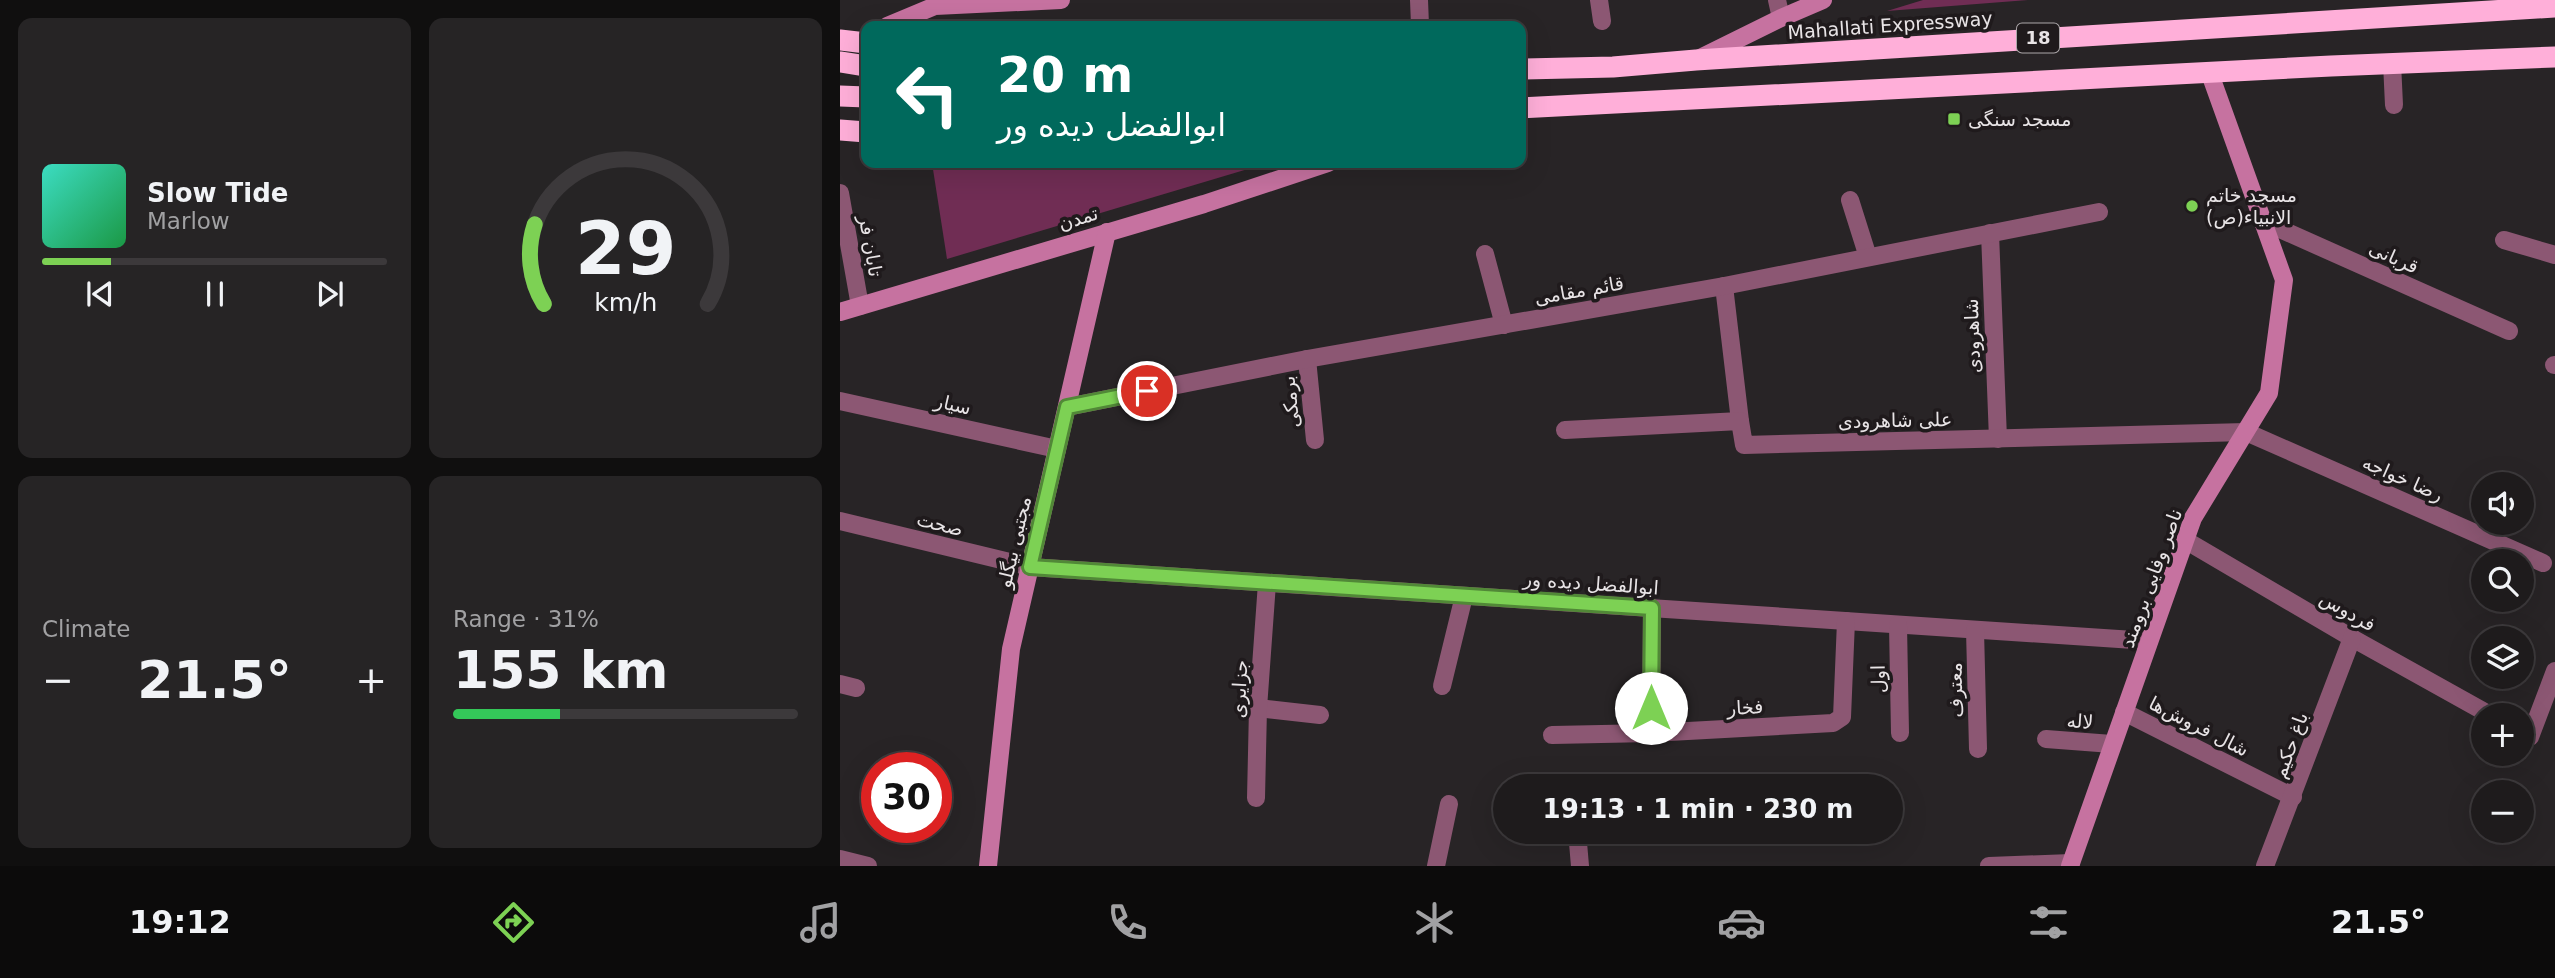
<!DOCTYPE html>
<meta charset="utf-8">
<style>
body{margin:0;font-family:"DejaVu Sans",Vazirmatn,sans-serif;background:#262425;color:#f1f3f6;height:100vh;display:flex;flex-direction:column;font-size:26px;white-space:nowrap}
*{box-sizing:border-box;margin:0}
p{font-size:23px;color:#a1a1a3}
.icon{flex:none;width:38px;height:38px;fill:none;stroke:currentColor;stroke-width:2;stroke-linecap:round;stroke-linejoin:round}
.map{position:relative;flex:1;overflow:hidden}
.side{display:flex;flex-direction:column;gap:18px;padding:18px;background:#100f0f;width:840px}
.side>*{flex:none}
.guide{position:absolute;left:21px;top:21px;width:665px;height:147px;border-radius:14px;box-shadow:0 7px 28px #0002,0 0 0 2px #3c393b;background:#00695c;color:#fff;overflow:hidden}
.buttons{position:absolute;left:1631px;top:472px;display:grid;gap:14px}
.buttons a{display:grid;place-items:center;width:63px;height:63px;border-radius:50%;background:#1e1b1c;box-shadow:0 7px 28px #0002,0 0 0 2px #3c393b;font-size:35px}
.speed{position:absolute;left:21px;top:752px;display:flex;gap:14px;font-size:35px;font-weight:700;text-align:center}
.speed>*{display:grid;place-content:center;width:91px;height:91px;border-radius:50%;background:#1e1b1c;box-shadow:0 7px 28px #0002,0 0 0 2px #3c393b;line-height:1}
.speed .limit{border:10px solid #d22;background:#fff;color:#111}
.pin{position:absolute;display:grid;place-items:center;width:60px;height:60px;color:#fff;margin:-30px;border:4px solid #fff;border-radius:50%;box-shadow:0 2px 7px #0007}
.me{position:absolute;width:77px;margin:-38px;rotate:0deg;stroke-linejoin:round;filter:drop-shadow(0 0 5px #0008)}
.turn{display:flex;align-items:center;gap:24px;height:147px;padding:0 21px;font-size:32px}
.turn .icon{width:91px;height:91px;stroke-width:2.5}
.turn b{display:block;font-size:49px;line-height:60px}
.big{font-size:52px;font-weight:600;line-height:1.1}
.side .card{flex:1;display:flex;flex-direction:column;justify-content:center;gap:10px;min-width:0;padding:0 24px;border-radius:14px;background:#262425}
.side .dial{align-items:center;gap:0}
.dial svg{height:182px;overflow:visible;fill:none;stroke:#3c393b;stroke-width:7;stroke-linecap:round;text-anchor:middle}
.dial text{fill:#f1f3f6;stroke:none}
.song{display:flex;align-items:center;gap:21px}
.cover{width:84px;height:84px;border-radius:10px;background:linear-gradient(135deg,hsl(170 70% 55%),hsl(140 70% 35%))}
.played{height:7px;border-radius:4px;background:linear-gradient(90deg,#7dd154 20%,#3c393b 20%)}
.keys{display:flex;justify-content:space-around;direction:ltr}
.heat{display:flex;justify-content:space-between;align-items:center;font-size:38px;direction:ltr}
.charge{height:10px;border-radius:5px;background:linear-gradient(90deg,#34c759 31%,#3c393b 0)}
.side .tiles{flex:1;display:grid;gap:18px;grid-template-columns:repeat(2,1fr)}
.trip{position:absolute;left:653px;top:774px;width:410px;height:70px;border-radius:35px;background:#1e1b1c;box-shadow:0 7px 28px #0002,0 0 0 2px #3c393b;font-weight:600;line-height:70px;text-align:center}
.dock{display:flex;height:112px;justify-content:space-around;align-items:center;background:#0c0b0b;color:#a1a1a3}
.dock .icon{width:49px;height:49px}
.dock .on{color:#7dd154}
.dock b{font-size:32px;color:#f1f3f6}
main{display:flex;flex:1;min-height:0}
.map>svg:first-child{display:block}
</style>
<main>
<section class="side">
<div class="tiles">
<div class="card">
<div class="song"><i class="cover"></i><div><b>Slow Tide</b><p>Marlow</p></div></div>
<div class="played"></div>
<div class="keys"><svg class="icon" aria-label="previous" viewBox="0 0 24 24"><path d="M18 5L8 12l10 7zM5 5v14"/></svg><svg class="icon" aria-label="pause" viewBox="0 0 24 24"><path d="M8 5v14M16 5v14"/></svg><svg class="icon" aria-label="next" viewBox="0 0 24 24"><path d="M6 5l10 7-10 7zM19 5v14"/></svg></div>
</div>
<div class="card dial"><svg viewBox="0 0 100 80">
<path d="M14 69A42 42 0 1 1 86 69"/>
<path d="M14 69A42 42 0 0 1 10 34" stroke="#7dd154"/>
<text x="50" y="56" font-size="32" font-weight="700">29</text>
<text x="50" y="72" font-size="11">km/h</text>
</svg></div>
<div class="card"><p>Climate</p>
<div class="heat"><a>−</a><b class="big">21.5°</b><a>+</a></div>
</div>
<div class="card"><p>Range · 31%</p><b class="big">155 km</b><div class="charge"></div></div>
</div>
</section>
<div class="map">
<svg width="1715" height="866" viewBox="0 0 1715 866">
<rect width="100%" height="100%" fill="#282426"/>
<g fill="#702d54">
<polygon points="1083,0 1188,0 1047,11"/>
<polygon points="92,163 428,163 107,259"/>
</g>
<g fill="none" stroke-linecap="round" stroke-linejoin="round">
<g stroke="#8c5773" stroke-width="18">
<polyline points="579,0 580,25"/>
<polyline points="759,0 762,21"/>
<polyline points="937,0 941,18"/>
<polyline points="1552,63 1554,105"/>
<polyline points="0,193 20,306"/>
<polyline points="1010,200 1028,257"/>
<polyline points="1422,221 1669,331"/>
<polyline points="1150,233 1158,439"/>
<polyline points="1664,240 1715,255"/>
<polyline points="645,254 664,325"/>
<polyline points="884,286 900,421"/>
<polyline points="467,359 475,440"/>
<polyline points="1714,365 1715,365"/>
<polyline points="0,401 217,449"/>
<polyline points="227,407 467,359 884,286 1259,212"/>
<polyline points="725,430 900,421 904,445 1406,432 1703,563"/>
<polyline points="0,521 190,567 1309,641"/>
<polyline points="1345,540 1512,638 1652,716"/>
<polyline points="1058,625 1060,733"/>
<polyline points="1135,630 1138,749"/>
<polyline points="0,684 16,688"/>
<polyline points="602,686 624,596"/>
<polyline points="418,708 480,715"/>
<polyline points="1284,712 1453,797"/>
<polyline points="1682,732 1690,737 1715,671"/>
<polyline points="811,733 812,608"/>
<polyline points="712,735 811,733 993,723 1002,717 1006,621"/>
<polyline points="1206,739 1272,744"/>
<polyline points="416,798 418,708 427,583"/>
<polyline points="737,831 740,866"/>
<polyline points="0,859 28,866"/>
<polyline points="596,866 609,804"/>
<polyline points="1149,866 1231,863"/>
<polyline points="1425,866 1512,638"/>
</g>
<g stroke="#c672a0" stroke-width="18">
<polyline points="47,26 95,6 221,0"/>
<polyline points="860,58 941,18 983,0"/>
<polyline points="0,312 364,204 488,163"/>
<polyline points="148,866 171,649 267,232"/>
<polyline points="1230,866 1353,518 1429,393 1444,280 1370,74"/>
</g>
<g stroke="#ffafd9" stroke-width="21">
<polyline points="0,40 26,43"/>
<polyline points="0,62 26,66"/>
<polyline points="681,69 773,67 856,60 1715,7"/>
<polyline points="0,96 26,97"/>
<polyline points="681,108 1491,66 1715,57"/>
<polyline points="0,130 26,132"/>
</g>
</g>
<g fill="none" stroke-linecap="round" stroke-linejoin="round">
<defs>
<polyline id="route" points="307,391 227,407 190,567 812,608 811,708"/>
</defs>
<use href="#route" stroke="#518837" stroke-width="18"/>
<use href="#route" stroke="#7dd154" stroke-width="12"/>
</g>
<g fill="#7dd154" stroke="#1f1a1c" stroke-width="2.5">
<rect x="1107" y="112" width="14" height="14" rx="3.5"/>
<circle cx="1352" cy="206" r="7"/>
</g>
<g text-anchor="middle" stroke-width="7" stroke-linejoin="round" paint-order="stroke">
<rect fill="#1f1a1c" stroke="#aca7a9" stroke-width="2" x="1177" y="23.5" width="42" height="29" rx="5"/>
<g font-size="18" font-weight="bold" fill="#e8e4e6">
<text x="1198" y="44">18</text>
</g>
<g font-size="19" fill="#e8e4e6" stroke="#1f1a1c">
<text transform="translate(1050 25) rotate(-4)" y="7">Mahallati Expressway</text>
<text transform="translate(238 218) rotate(-17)" y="7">تمدن</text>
<text transform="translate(31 246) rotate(80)" y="7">تابان فر</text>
<text transform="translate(1554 257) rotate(24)" y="7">قربانی</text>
<text transform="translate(739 290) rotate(-10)" y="7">قائم مقامی</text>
<text transform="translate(1132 336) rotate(-92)" y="7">شاهرودی</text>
<text transform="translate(450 402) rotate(-96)" y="7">برمکی</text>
<text transform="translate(113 404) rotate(13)" y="7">سیار</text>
<text transform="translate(1055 420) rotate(-1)" y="7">علی شاهرودی</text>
<text transform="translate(1563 478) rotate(24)" y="7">رضا خواجه</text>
<text transform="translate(100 524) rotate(14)" y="7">صحت</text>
<text transform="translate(174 542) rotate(-77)" y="7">مجتبی بیگلو</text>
<text transform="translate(1311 578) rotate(-70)" y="7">ناصر وفایی برومند</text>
<text transform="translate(751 583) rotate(4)" y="7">ابوالفضل دیده ور</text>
<text transform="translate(1508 611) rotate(30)" y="7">فردوس</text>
<text transform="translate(1038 679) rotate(-91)" y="7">اول</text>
<text transform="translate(399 689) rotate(-87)" y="7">جزایری</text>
<text transform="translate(1115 690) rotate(-91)" y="7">معترف</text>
<text transform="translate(905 707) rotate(-3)" y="7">فخار</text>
<text transform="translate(1240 721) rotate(4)" y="7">لاله</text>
<text transform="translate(1359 726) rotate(27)" y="7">شال فروش‌ها</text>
<text transform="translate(1450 745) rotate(-70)" y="7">باغ حکیم</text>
</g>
<g font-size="19" fill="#e8e4e6" stroke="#1f1a1c" text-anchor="start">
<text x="1128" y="126">مسجد سنگی</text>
<text x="1366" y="202">مسجد خاتم<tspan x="1366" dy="22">الانبیاء(ص)</tspan></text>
</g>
</g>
</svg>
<div class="buttons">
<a><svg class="icon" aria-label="sound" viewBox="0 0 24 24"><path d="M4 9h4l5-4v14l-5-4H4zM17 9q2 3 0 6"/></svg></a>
<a><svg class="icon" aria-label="search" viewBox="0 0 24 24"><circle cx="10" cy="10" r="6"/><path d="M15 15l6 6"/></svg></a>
<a><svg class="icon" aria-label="layers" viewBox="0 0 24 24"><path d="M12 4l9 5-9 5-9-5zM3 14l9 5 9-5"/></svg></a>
<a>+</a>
<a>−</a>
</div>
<div class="speed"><div class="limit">30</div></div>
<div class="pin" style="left:307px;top:391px;background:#d93025"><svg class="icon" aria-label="arrive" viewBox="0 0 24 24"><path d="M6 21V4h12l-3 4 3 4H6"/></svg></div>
<svg class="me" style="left:811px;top:708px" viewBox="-20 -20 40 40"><circle r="19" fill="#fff"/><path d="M0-13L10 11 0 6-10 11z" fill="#7dd154"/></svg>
<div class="trip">19:13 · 1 min · 230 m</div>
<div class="guide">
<div class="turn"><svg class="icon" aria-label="left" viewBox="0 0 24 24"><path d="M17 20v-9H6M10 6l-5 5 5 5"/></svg><div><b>20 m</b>ابوالفضل دیده ور</div></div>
</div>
</div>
</main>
<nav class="dock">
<b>19:12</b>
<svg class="icon on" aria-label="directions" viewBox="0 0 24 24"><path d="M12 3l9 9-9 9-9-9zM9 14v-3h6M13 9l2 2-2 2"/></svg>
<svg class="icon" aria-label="music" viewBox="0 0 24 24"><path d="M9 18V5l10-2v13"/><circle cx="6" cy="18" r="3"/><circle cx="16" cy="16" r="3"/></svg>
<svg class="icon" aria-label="phone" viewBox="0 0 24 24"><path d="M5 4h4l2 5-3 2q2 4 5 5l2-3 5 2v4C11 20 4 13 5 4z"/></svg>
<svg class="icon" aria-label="climate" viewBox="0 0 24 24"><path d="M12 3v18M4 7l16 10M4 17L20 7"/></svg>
<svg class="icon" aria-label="car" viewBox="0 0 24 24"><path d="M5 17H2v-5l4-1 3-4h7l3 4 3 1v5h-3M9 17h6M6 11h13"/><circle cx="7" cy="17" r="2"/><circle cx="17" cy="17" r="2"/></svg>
<svg class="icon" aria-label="filters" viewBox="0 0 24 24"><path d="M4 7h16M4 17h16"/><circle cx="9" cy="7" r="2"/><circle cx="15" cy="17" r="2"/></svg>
<b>21.5°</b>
</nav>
